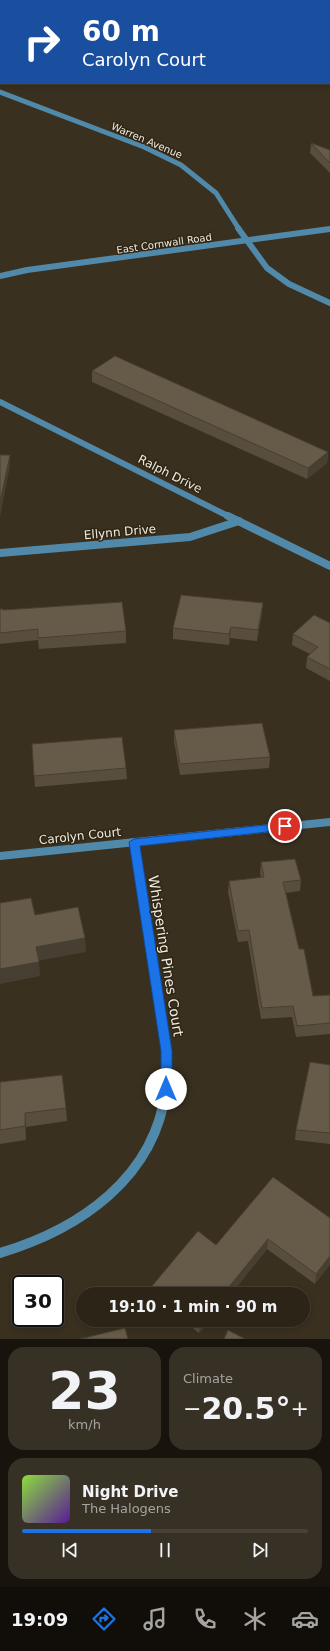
<!DOCTYPE html>
<meta charset="utf-8">
<style>
body{margin:0;font-family:"DejaVu Sans",sans-serif;background:#373024;color:#f1f3f6;height:100vh;display:flex;flex-direction:column;font-size:15px;white-space:nowrap}
*{box-sizing:border-box;margin:0}
p{font-size:13px;color:#a6a4a1}
.icon{flex:none;width:22px;height:22px;fill:none;stroke:currentColor;stroke-width:2;stroke-linecap:round;stroke-linejoin:round}
.map{position:relative;height:1339px;overflow:hidden}
.side{display:flex;flex-direction:column;gap:8px;padding:8px;background:#18140d;flex:1}
.side>*{flex:none}
.top-card{position:absolute;left:0px;top:0px;width:330px;height:84px;box-shadow:0 2px 6px #0003,0 0 0 1px #474136;background:#1a4fa0;color:#fff;overflow:hidden}
.speed{position:absolute;left:12px;top:1275px;display:flex;gap:8px;font-size:20px;font-weight:700;text-align:center}
.speed>*{display:grid;place-content:center;width:52px;height:52px;border-radius:50%;background:#2b2417;box-shadow:0 2px 6px #0003,0 0 0 1px #474136;line-height:1}
.speed .limit{border:2px solid #111;border-radius:6px;background:#fff;color:#111}
.pin{position:absolute;display:grid;place-items:center;width:34px;height:34px;color:#fff;margin:-17px;border:2px solid #fff;border-radius:50%;box-shadow:0 1px 4px #0007}
.me{position:absolute;width:44px;margin:-22px;rotate:0deg;stroke-linejoin:round;filter:drop-shadow(0 0 3px #0008)}
.turn{display:flex;align-items:center;gap:14px;height:84px;padding:0 16px;font-size:18px}
.turn .icon{width:52px;height:52px;stroke-width:2.5}
.turn b{display:block;font-size:28px;line-height:34px}
.big{font-size:30px;font-weight:800;line-height:1.1}
.side .widget{flex:1;display:flex;flex-direction:column;justify-content:center;gap:6px;min-width:0;padding:0 14px;border-radius:16px;background:#373024}
.side .dial{align-items:center;gap:0}
.dial b{font-size:52px;line-height:1}
.song{display:flex;align-items:center;gap:12px}
.cover{width:48px;height:48px;border-radius:6px;background:linear-gradient(135deg,hsl(90 70% 55%),hsl(270 70% 35%))}
.played{height:4px;border-radius:2px;background:linear-gradient(90deg,#1a73e8 45%,#474136 45%)}
.keys{display:flex;justify-content:space-around;direction:ltr}
.heat{display:flex;justify-content:space-between;align-items:center;font-size:22px;direction:ltr}
.side .tiles{flex:1;display:grid;gap:8px;grid-template-columns:1fr 1fr}
.widget:last-child{grid-column:span 2}
.trip{position:absolute;left:76px;top:1287px;width:234px;height:40px;border-radius:20px;background:#2b2417;box-shadow:0 2px 6px #0003,0 0 0 1px #474136;font-weight:800;line-height:40px;text-align:center}
.tabs{display:flex;height:64px;justify-content:space-around;align-items:center;background:#110e09;color:#a6a4a1}
.tabs .icon{width:28px;height:28px}
.tabs .on{color:#1a73e8}
.tabs b{font-size:18px;color:#f1f3f6}
.map>svg:first-child{display:block}
</style>
<div class="map">
<svg width="330" height="1339" viewBox="0 0 330 1339">
<rect width="100%" height="100%" fill="#39301f"/>
<g fill="none" stroke-linecap="round" stroke-linejoin="round">
<g stroke="#5189ab" stroke-width="5">
<polyline points="143,0 146,1"/>
<polyline points="0,92 144,147 181,165 216,193 239,229"/>
</g>
<g stroke="#5189ab" stroke-width="6">
<polyline points="238,228 267,268 289,284 330,303"/>
<polyline points="0,276 27,270 330,229"/>
<polyline points="0,402 230,517"/>
</g>
<g stroke="#5189ab" stroke-width="8">
<polyline points="228,516 330,566"/>
<polyline points="0,553 190,537 239,521"/>
<polyline points="134,842 140,880"/>
<polyline points="0,856 330,822"/>
</g>
<path stroke="#5189ab" stroke-width="10" d="M0,1253C80,1229 155,1178 166,1089C170,1058 163,1026 158,996C152,957 146,918 140,879"/>
</g>
<g fill="#574e3e">
<polygon points="311,144 330,150 330,173 310,153"/>
<polygon points="92,371 328,452 327,463 307,479 92,382"/>
<polygon points="0,609 3,610 126,631 126,643 39,649 38,640 0,644"/>
<polygon points="262,614 257,641 230,638 229,645 173,639 173,628"/>
<polygon points="330,623 330,681 306,668 307,657 310,654 292,645 293,634"/>
<polygon points="174,730 270,757 269,768 180,775 174,741"/>
<polygon points="32,744 126,768 127,779 35,787"/>
<polygon points="261,862 301,880 300,891 286,893 299,949 313,996 330,995 330,1034 296,1037 292,1017 261,1019 248,941 238,942 228,892 229,881 261,878 260,873"/>
<polygon points="330,1065 330,1144 295,1140 296,1130"/>
<polygon points="0,1082 66,1108 67,1121 26,1127 26,1140 0,1144"/>
<polygon points="330,1218 315,1284 267,1249 231,1294 152,1294 152,1286 216,1245"/>
<polygon points="183,1320 210,1320 199,1333"/>
</g>
<g fill="#474032">
<polygon points="328,452 327,463 307,479 308,468"/>
<polygon points="10,455 10,466 0,517 0,502"/>
<polygon points="263,603 262,614 257,641 258,630"/>
<polygon points="231,627 230,638 229,645 229,634"/>
<polygon points="85,938 86,952 37,961 36,947"/>
<polygon points="39,962 40,976 0,984 0,969"/>
<polygon points="25,1113 26,1127 26,1140 25,1126"/>
<polygon points="268,1239 267,1249 231,1294 223,1294"/>
<polygon points="330,1256 330,1265 315,1284 316,1274"/>
<polygon points="202,1320 210,1320 199,1333 200,1323"/>
</g>
<g fill="#655b48" stroke="#474032">
<polygon points="311,143 330,150 330,163"/>
<polygon points="115,356 328,452 308,468 92,371"/>
<polygon points="0,455 10,455 0,502"/>
<polygon points="181,595 263,603 258,630 231,627 229,634 173,628"/>
<polygon points="122,602 126,631 38,638 38,629 0,633 0,609 3,609 3,610"/>
<polygon points="314,615 330,623 330,669 307,657 318,647 293,634"/>
<polygon points="262,723 270,757 180,764 174,730"/>
<polygon points="122,737 126,768 34,776 32,744"/>
<polygon points="295,859 301,880 283,882 299,949 304,949 313,996 330,995 330,1023 297,1026 293,1006 262,1008 249,930 238,931 229,881 264,877 261,862"/>
<polygon points="31,898 35,915 78,907 85,938 36,947 39,962 0,969 0,903"/>
<polygon points="310,1062 330,1065 330,1133 296,1130"/>
<polygon points="62,1075 66,1108 25,1113 25,1126 0,1130 0,1082"/>
<polygon points="273,1177 330,1218 330,1256 316,1274 268,1239 223,1294 163,1294 152,1286 198,1231 216,1245"/>
<polygon points="196,1320 202,1320 200,1323"/>
<polygon points="125,1328 128,1339 80,1339"/>
<polygon points="228,1330 245,1339 224,1339"/>
</g>
<polygon fill="#1a73e8" stroke="#114b97" points="285,823 290,826 285,830 140,846 172,1051 172,1089 170,1093 166,1094 162,1093 161,1089 161,1051 129,842 134,839"/>
<g text-anchor="middle" stroke-width="3" stroke-linejoin="round" paint-order="stroke">
<g font-size="10" fill="#f0eadf" stroke="#2f2615">
<text transform="translate(147 140) rotate(23)" y="4">Warren Avenue</text>
<text transform="translate(164 243) rotate(-8)" y="4">East Cornwall Road</text>
</g>
<g font-size="12" fill="#f0eadf" stroke="#2f2615">
<text transform="translate(170 474) rotate(27)" y="4">Ralph Drive</text>
<text transform="translate(120 532) rotate(-5)" y="4">Ellynn Drive</text>
<text transform="translate(80 836) rotate(-6)" y="4">Carolyn Court</text>
</g>
<g font-size="14" fill="#f0eadf" stroke="#2f2615">
<text transform="translate(166 956) rotate(81)" y="5">Whispering Pines Court</text>
</g>
</g>
</svg>
<div class="speed"><div class="limit">30</div></div>
<div class="pin" style="left:285px;top:826px;background:#d93025"><svg class="icon" aria-label="arrive" viewBox="0 0 24 24"><path d="M6 21V4h12l-3 4 3 4H6"/></svg></div>
<svg class="me" style="left:166px;top:1089px" viewBox="-20 -20 40 40"><circle r="19" fill="#fff"/><path d="M0-13L10 11 0 6-10 11z" fill="#1a73e8"/></svg>
<div class="trip">19:10 · 1 min · 90 m</div>
<div class="top-card">
<div class="turn"><svg class="icon" aria-label="right" viewBox="0 0 24 24"><path d="M7 20v-9h11M14 6l5 5-5 5"/></svg><div><b>60 m</b>Carolyn Court</div></div>
</div>
</div>
<section class="side">
<div class="tiles">
<div class="widget dial"><b>23</b><p>km/h</p></div>
<div class="widget"><p>Climate</p>
<div class="heat"><a>−</a><b class="big">20.5°</b><a>+</a></div>
</div>
<div class="widget">
<div class="song"><i class="cover"></i><div><b>Night Drive</b><p>The Halogens</p></div></div>
<div class="played"></div>
<div class="keys"><svg class="icon" aria-label="previous" viewBox="0 0 24 24"><path d="M18 5L8 12l10 7zM5 5v14"/></svg><svg class="icon" aria-label="pause" viewBox="0 0 24 24"><path d="M8 5v14M16 5v14"/></svg><svg class="icon" aria-label="next" viewBox="0 0 24 24"><path d="M6 5l10 7-10 7zM19 5v14"/></svg></div>
</div>
</div>
</section>
<nav class="tabs">
<b>19:09</b>
<svg class="icon on" aria-label="directions" viewBox="0 0 24 24"><path d="M12 3l9 9-9 9-9-9zM9 14v-3h6M13 9l2 2-2 2"/></svg>
<svg class="icon" aria-label="music" viewBox="0 0 24 24"><path d="M9 18V5l10-2v13"/><circle cx="6" cy="18" r="3"/><circle cx="16" cy="16" r="3"/></svg>
<svg class="icon" aria-label="phone" viewBox="0 0 24 24"><path d="M5 4h4l2 5-3 2q2 4 5 5l2-3 5 2v4C11 20 4 13 5 4z"/></svg>
<svg class="icon" aria-label="climate" viewBox="0 0 24 24"><path d="M12 3v18M4 7l16 10M4 17L20 7"/></svg>
<svg class="icon" aria-label="car" viewBox="0 0 24 24"><path d="M5 17H2v-5l4-1 3-4h7l3 4 3 1v5h-3M9 17h6M6 11h13"/><circle cx="7" cy="17" r="2"/><circle cx="17" cy="17" r="2"/></svg>
</nav>
